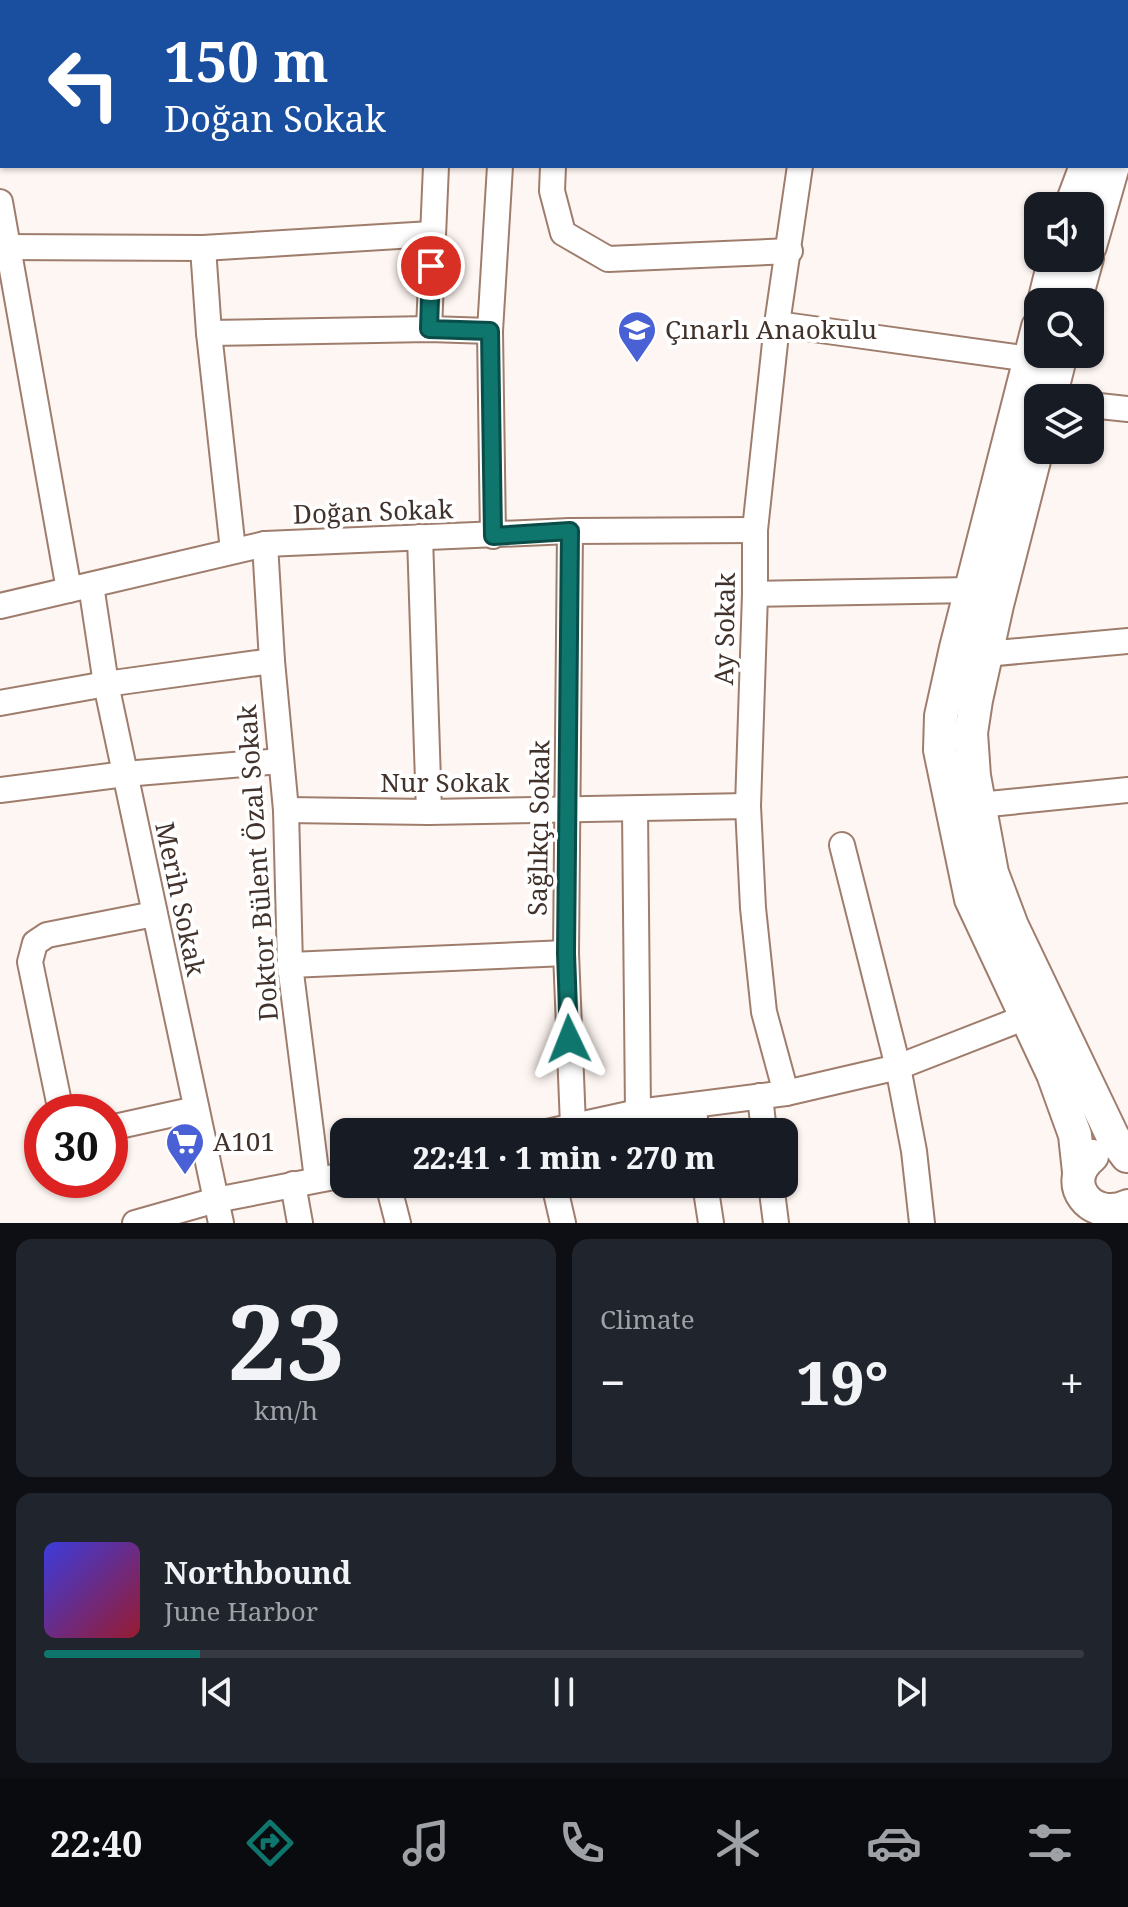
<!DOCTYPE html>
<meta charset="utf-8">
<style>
body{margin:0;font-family:"Noto Serif",serif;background:#20242c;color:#f1f3f6;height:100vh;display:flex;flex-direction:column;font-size:30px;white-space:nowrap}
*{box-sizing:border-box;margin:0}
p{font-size:26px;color:#9ea1a6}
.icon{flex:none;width:44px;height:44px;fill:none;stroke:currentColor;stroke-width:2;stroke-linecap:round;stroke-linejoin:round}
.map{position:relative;height:1223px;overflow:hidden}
.details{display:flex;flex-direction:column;gap:16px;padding:16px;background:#0d0f14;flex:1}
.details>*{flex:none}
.banner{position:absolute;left:0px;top:0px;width:1128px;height:168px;box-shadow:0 2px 6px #0004;background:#1a4fa0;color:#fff;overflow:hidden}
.fabs{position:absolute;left:1024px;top:192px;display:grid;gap:16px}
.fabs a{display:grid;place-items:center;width:80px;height:80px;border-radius:16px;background:#171b24;box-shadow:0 2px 6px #0004;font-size:40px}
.speed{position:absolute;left:24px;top:1094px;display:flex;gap:16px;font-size:40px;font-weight:700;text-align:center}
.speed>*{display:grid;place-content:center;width:104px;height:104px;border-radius:50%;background:#171b24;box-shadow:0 2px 6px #0004;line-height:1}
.speed .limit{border:12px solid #d22;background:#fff;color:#111}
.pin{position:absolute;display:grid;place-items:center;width:68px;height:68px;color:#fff;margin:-34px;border:4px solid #fff;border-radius:50%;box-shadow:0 2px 8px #0007}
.me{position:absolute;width:88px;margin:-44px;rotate:358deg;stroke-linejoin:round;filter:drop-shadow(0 0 6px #0008)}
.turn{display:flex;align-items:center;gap:28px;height:168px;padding:0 32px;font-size:36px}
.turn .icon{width:104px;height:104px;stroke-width:2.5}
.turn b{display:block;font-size:56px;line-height:68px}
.big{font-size:60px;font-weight:800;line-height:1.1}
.details .card{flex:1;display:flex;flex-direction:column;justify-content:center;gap:12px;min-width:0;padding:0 28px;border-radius:16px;background:#20242c}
.details .dial{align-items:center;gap:0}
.dial b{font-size:104px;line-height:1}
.song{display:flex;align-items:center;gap:24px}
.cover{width:96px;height:96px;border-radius:12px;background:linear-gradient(135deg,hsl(240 70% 55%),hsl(350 70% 35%))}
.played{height:8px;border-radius:4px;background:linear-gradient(90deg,#0f766e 15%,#363941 15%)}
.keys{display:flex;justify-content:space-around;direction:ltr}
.heat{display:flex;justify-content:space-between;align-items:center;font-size:44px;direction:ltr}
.details .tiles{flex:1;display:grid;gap:16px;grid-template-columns:1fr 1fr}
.card:last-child{grid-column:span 2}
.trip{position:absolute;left:330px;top:1118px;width:468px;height:80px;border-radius:16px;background:#171b24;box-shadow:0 2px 6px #0004;font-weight:800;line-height:80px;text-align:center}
.menu{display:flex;height:128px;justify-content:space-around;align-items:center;background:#090b0e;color:#9ea1a6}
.menu .icon{width:56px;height:56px}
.menu .active{color:#0f766e}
.menu b{font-size:36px;color:#f1f3f6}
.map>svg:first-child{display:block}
</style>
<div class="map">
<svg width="1128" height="1223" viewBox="0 0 1128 1223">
<rect width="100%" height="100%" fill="#fef6f2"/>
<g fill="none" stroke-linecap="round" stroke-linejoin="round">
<defs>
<g id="minor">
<polyline points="62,0 62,2"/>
<polyline points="449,2 449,0"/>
<polyline points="792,2 792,0"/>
<polyline points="1000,2 1000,0"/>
<polyline points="553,166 552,191 563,233 608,259 790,251"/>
<polyline points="0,202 69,590"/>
<polyline points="0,247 203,248 431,234"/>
<polyline points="203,248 209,333 233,550"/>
<polyline points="777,324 1030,359"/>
<polyline points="429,329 436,166"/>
<polyline points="209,333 429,329 490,331"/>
<polyline points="1090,405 1128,409"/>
<polyline points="570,531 566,953 573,1125"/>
<polyline points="493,536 490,331 500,166"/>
<polyline points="420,537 429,812"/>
<polyline points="265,544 272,661 286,810 290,965 317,1179"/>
<polyline points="91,585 106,684 221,1223"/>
<polyline points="755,594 971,590"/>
<polyline points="0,606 265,544 570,531 755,530"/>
<polyline points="986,654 1128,641"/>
<polyline points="0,703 106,684 272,661"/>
<polyline points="0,790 125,774 280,761"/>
<polyline points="979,805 1128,790"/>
<polyline points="635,809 638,1112"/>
<polyline points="286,810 429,812 748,806"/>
<polyline points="842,845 898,1067 914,1151 922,1223"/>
<polyline points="290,965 566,953"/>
<polyline points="786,1093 764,1012 753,908 748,806 755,594 755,530 777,324 800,166"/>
<polyline points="760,1096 764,1132"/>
<polyline points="693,1105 697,1132"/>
<polyline points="61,1112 30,962 35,943 47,935 154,914"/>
<polyline points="110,1128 196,1109"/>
<polyline points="547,1132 638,1112 786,1093 898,1067 1026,1017"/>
<polyline points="293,1184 300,1223"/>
<polyline points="388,1184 398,1223"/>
<polyline points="554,1184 563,1223"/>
<polyline points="705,1184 711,1223"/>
<polyline points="771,1184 776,1223"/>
<polyline points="135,1223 216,1200 344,1175"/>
</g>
<g id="tertiary">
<polyline points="0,30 2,29"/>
<polyline points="0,55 2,55"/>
<polyline points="1126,73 1128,68"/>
<polyline points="1126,140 1128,136"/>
<polyline points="1071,206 1086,166"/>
<polyline points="1090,246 1113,166"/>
<polyline points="1044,302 1055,258"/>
<polyline points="1075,302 1087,258"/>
<polyline points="1038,327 956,648 941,716 940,750 971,899 1053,1074 1075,1135 1079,1172"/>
<polyline points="1050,398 1061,354"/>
<polyline points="1038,445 997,605 976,700 971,733 974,776 992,873 1012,926 1113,1137 1127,1156"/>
<path d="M1092,1156C1059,1183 1092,1223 1128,1206"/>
</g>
</defs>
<use href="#minor" stroke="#9f7d6d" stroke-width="28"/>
<use href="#tertiary" stroke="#9f7d6d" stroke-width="36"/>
<use href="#minor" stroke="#fff" stroke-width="24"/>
<use href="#tertiary" stroke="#fff" stroke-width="32"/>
</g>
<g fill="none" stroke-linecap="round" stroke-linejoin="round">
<defs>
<polyline id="route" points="431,266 429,329 490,331 493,536 570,531 566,953 569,1039"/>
</defs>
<use href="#route" stroke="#0a4d48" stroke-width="20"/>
<use href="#route" stroke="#0f766e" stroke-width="14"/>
</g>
<defs>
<symbol id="school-pin" viewBox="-11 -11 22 30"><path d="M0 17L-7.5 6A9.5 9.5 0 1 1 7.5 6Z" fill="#4961d5" stroke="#fff"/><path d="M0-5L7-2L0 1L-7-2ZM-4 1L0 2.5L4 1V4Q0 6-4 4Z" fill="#fff"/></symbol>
<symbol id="supermarket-pin" viewBox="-11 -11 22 30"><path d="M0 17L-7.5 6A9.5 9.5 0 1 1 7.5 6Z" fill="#4961d5" stroke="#fff"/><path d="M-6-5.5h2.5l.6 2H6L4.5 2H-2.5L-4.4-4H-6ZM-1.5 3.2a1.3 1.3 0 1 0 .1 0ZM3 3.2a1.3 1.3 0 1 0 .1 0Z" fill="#fff"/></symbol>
</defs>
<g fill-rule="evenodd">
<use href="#school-pin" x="615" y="308" width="44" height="60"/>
<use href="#supermarket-pin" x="163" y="1120" width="44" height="60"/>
</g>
<g text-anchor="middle" stroke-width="8" stroke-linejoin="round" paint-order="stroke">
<g font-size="26" fill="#41322b" stroke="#fff" text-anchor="start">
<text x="665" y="339">Çınarlı Anaokulu</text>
<text x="213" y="1151">A101</text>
</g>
<g font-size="26" fill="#41322b" stroke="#fff">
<text transform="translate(373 512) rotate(-2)" y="9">Doğan Sokak</text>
<text transform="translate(725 629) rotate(-89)" y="9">Ay Sokak</text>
<text x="445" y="792">Nur Sokak</text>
<text transform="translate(539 828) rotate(-89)" y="9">Sağlıkçı Sokak</text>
<text transform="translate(258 863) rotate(-94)" y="9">Doktor Bülent Özal Sokak</text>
<text transform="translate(180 899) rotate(78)" y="9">Merih Sokak</text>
</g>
</g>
</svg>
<div class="fabs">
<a><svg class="icon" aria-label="sound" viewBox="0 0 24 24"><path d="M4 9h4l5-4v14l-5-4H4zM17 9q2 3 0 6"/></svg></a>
<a><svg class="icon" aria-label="search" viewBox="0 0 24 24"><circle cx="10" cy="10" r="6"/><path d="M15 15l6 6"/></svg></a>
<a><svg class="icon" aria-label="layers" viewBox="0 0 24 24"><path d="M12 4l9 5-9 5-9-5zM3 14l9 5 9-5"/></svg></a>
</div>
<div class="speed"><div class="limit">30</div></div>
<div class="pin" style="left:431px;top:266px;background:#d93025"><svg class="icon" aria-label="arrive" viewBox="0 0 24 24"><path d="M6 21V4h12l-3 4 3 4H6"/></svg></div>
<svg class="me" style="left:569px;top:1039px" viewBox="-20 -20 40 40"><path d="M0-17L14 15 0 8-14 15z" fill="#0f766e" stroke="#fff" stroke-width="4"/></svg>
<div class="trip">22:41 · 1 min · 270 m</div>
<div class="banner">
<div class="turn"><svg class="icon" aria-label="left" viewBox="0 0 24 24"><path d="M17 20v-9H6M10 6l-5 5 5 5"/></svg><div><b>150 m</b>Doğan Sokak</div></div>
</div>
</div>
<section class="details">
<div class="tiles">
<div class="card dial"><b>23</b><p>km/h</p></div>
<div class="card"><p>Climate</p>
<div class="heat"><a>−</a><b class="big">19°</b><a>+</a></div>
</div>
<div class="card">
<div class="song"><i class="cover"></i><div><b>Northbound</b><p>June Harbor</p></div></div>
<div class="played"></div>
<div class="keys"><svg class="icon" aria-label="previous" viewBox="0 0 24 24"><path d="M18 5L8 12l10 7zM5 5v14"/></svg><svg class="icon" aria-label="pause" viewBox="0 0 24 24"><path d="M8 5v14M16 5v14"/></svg><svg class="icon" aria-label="next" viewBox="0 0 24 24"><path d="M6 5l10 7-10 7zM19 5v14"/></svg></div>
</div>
</div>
</section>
<nav class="menu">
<b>22:40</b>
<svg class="icon active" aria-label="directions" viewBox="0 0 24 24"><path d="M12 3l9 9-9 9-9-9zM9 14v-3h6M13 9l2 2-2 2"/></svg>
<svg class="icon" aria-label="music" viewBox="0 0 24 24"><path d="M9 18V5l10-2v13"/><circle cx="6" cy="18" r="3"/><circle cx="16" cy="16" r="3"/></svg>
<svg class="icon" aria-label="phone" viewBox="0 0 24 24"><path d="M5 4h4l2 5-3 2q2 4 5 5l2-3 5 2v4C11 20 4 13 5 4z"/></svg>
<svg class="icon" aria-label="climate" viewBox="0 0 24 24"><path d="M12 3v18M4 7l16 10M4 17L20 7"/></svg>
<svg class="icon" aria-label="car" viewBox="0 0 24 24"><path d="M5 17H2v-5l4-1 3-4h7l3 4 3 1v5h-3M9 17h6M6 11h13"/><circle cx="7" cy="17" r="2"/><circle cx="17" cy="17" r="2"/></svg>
<svg class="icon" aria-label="filters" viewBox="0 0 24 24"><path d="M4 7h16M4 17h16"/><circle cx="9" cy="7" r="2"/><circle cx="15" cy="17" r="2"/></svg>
</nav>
